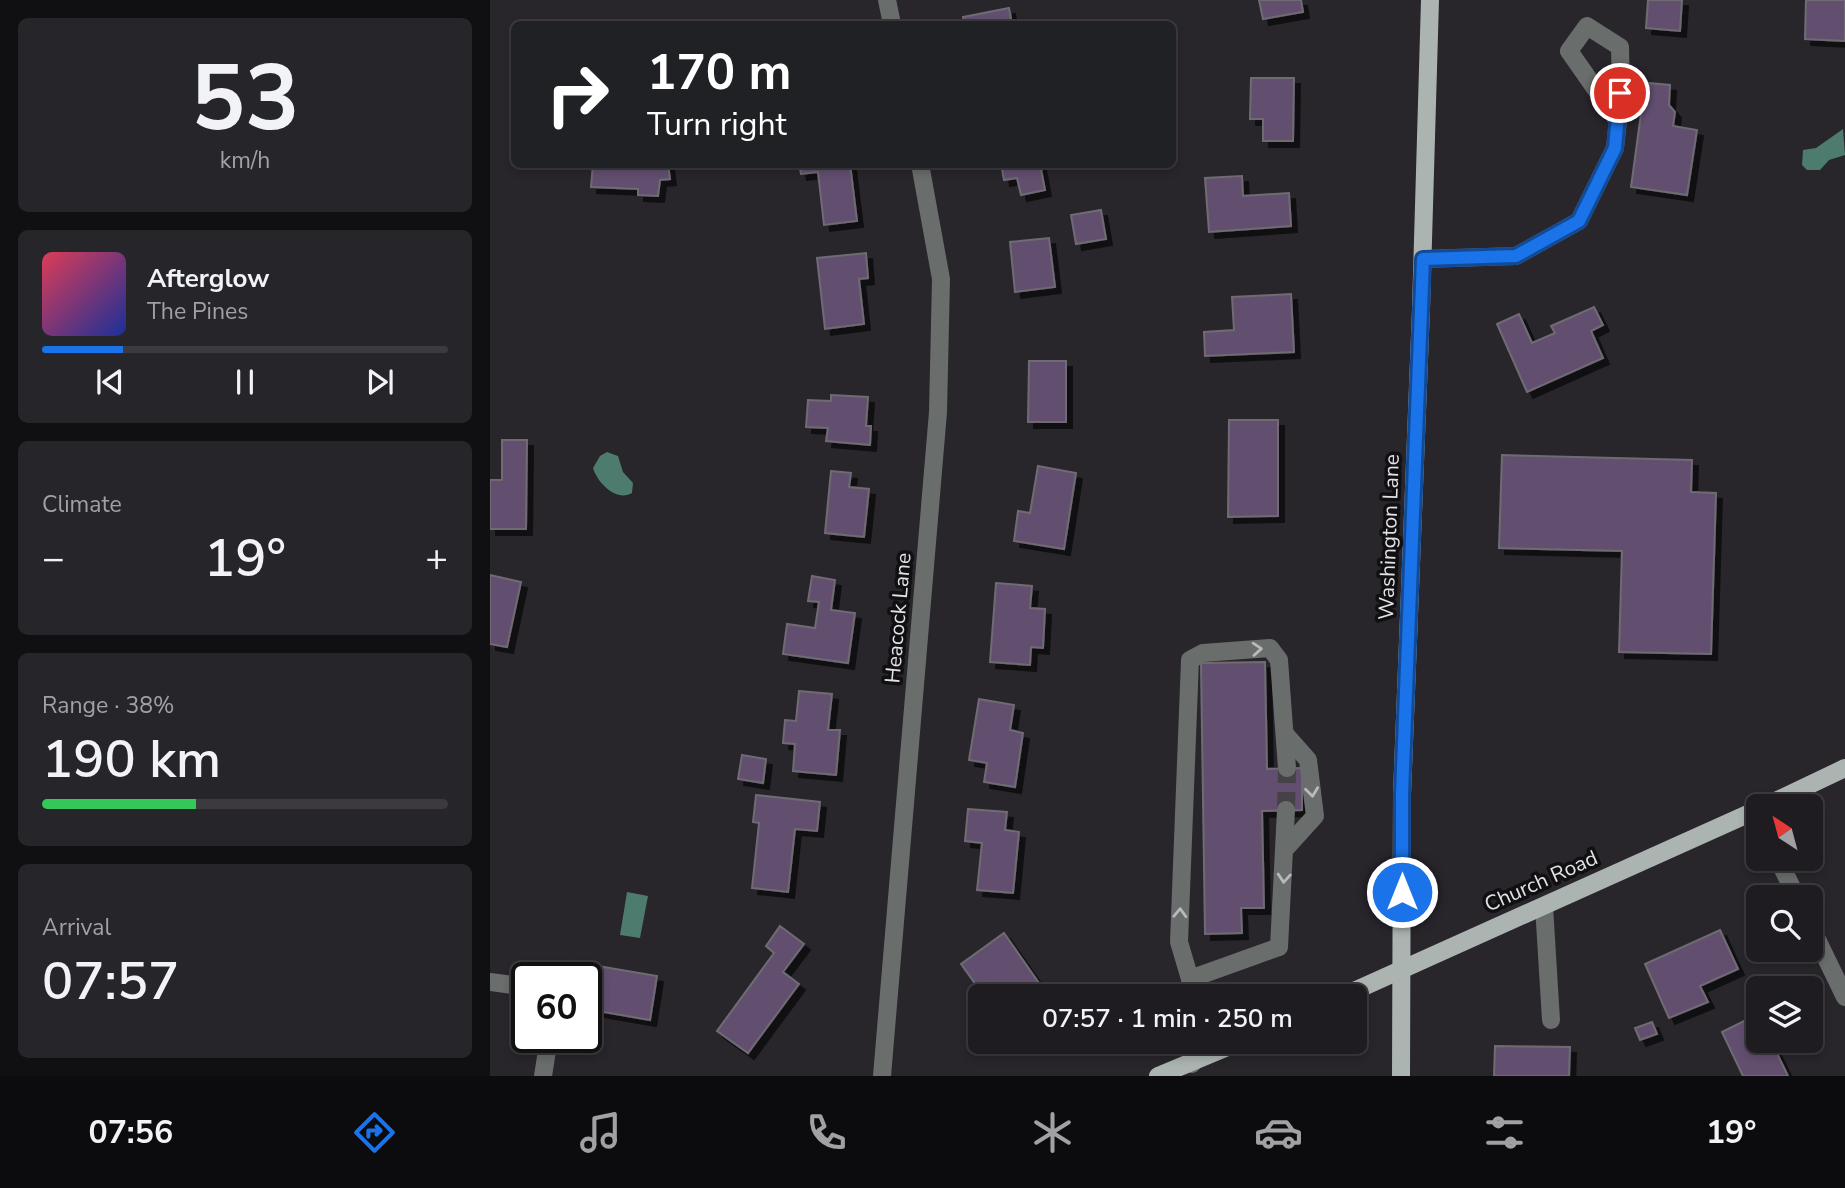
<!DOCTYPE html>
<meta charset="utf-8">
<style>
body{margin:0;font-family:"Nunito Sans",sans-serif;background:#262529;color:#f1f3f6;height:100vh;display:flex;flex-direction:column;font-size:26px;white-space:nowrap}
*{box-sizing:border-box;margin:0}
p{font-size:23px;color:#a1a1a5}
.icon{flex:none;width:38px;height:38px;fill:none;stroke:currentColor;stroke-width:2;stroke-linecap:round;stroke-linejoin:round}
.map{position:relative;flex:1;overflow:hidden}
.panel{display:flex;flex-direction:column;gap:18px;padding:18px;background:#100f12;width:490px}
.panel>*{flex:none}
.hud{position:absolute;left:21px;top:21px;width:665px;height:147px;border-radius:10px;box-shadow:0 4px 10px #0003,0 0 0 2px #3c3a3e;background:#202124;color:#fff;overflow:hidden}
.needle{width:46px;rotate:324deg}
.controls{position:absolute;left:1256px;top:794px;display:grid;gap:14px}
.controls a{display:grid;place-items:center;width:77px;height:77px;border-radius:10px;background:#1e1c20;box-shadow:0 4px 10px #0003,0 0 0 2px #3c3a3e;font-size:35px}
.speed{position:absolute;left:21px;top:962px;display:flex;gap:14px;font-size:35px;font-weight:700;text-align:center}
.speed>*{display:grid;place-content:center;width:91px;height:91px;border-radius:50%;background:#1e1c20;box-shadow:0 4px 10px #0003,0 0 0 2px #3c3a3e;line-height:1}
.speed .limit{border:4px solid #111;border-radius:10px;background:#fff;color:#111}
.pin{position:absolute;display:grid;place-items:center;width:60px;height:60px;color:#fff;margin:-30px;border:4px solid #fff;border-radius:50%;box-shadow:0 2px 7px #0007}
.me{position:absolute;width:77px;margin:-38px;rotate:0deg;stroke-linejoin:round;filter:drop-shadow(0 0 5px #0008)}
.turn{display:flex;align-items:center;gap:24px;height:147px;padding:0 21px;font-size:32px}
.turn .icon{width:91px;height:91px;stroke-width:2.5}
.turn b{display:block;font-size:49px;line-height:60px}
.big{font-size:52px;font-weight:600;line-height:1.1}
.panel .widget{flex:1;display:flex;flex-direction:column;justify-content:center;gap:10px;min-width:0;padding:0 24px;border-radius:10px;background:#262529}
.panel .dial{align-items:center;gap:0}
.dial b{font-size:91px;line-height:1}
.song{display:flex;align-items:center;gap:21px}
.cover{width:84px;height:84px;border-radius:10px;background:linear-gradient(135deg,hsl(350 70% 55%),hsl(230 70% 35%))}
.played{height:7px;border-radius:4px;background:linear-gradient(90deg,#1a73e8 20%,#3c3a3e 20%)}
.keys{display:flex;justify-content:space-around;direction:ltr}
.heat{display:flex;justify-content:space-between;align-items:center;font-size:38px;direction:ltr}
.charge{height:10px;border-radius:5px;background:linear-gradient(90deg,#34c759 38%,#3c3a3e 0)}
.trip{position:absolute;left:478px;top:984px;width:399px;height:70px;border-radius:10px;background:#1e1c20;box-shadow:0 4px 10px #0003,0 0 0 2px #3c3a3e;font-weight:600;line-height:70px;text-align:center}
.tabs{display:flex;height:112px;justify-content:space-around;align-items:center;background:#0c0b0d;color:#a1a1a5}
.tabs .icon{width:49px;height:49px}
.tabs .current{color:#1a73e8}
.tabs b{font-size:32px;color:#f1f3f6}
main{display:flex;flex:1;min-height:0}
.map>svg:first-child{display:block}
</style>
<main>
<section class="panel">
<div class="widget dial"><b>53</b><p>km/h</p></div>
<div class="widget">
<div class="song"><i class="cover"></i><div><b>Afterglow</b><p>The Pines</p></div></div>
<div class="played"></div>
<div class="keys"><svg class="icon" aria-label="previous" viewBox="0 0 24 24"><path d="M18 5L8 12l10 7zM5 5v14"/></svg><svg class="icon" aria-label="pause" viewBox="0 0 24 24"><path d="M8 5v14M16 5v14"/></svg><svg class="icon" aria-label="next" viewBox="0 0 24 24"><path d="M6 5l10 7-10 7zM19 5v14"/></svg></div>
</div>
<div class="widget"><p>Climate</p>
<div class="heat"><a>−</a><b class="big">19°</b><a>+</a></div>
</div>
<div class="widget"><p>Range · 38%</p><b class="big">190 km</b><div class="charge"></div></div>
<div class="widget"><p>Arrival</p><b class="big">07:57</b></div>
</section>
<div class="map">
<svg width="1355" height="1076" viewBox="0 0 1355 1076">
<defs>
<filter id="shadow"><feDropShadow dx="6" dy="6" stdDeviation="0" flood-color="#0009"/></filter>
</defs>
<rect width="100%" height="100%" fill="#28252b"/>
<g fill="#4d7b6e">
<polygon points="1353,129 1355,155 1339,160 1330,170 1317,170 1312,165 1313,150 1326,148"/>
<path d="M117,452L128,456L133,472L143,483L142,493C127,502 108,484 103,468L110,456Z"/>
<polygon points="137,892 158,896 150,938 130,935"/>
</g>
<g fill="#62506f" stroke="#6f6b73" stroke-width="2" filter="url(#shadow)">
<polygon points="769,0 811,0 813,12 773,19"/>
<polygon points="1158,0 1192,0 1190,31 1156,28"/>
<polygon points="1316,0 1355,0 1355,41 1315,39"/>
<polygon points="519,8 522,24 474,24 473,17"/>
<polygon points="761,78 804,78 803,141 773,141 773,119 760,119"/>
<polygon points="1159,83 1180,85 1179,105 1185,112 1183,126 1207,130 1197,195 1141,187 1152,106 1158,101"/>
<polygon points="103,164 178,164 180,179 170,180 168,196 148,195 148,189 101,187"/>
<polygon points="309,164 360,164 367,221 334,225 328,172 311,174"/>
<polygon points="511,164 550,164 555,190 531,195 527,178 514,180"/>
<polygon points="752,176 753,196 799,193 801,226 719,232 715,178"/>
<polygon points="611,210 616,239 586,244 581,215"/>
<polygon points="559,238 565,287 525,292 520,242"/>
<polygon points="376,253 378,278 369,279 374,324 335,329 327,258"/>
<polygon points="801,294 804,352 715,356 714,332 744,330 742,297"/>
<polygon points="1104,307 1113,325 1101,331 1113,358 1037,392 1007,324 1029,314 1042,343 1065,333 1061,326"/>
<polygon points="539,361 576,361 576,422 538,422"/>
<polygon points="341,395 378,397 376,426 381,426 380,445 336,441 338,428 316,427 318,400 341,401"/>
<polygon points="739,420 788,420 788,516 738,517"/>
<polygon points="12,440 37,440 36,529 0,529 0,480 12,480"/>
<polygon points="1012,455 1202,460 1201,492 1226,493 1221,654 1129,652 1132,551 1009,548"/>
<polygon points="548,466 586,473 574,549 524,541 528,511 540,513"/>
<polygon points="341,471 361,473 359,487 379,489 374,537 335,533"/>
<polygon points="0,575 31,582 17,647 0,644"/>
<polygon points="322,576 345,580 341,610 365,613 358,663 293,654 297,624 325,628 329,602 318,601"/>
<polygon points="506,583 542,586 540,608 555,609 553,648 541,647 540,665 500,662"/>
<polygon points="775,662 777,769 812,768 812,810 772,811 774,908 751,908 752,933 715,934 711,663"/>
<polygon points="309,691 342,694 338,730 350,730 346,775 303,771 305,744 293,743 295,720 306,721"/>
<polygon points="489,699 524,705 520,730 533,733 525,787 494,782 497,763 479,760"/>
<polygon points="252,755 276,759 273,783 248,779"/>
<polygon points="266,795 330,802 327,831 305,829 298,892 262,888 269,823 263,822"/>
<polygon points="478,809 517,812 515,830 529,832 523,893 487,890 492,843 475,841"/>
<polygon points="290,926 314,944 293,972 309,984 258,1053 227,1031 284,953 276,946"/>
<polygon points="1230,930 1248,969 1210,986 1218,1002 1179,1018 1155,964"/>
<polygon points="514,933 558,996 494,996 471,964"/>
<polygon points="79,961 167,976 160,1020 96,1009 96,978 76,978"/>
<polygon points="1268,1014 1269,1041 1281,1041 1298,1076 1253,1076 1232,1032"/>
<polygon points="1162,1022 1167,1034 1150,1040 1145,1028"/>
<polygon points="1005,1046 1080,1047 1079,1076 1004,1076"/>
</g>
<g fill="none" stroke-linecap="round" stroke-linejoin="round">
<polyline stroke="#444147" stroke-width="18" stroke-dasharray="18 9" stroke-linecap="butt" points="796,810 797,768"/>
<g stroke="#696d6c" stroke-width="18">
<polyline points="397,0 402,24"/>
<polyline points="933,259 1026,256 1089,221 1125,148 1131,93 1130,47 1097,26 1079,51 1128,121"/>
<polyline points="795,734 818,760 825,816 796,848"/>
<polyline points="1288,859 1307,898"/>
<polyline points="1054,906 1061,1020"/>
<polyline points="1321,927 1355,997"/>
<polyline points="700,979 789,947 796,810"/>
<polyline points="0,982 37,987"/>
<polyline points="701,996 700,979 689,942 700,660 713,653 780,648 789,660 797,768"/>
<polyline points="701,1041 702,1064"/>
<polyline points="53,1076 59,1038"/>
<polyline points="392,1076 448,412 451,279 430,164"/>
</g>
<g stroke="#acb4b1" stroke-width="18">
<polyline points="1273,807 1355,768"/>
<polyline points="853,996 1269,809"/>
<polyline points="668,1076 752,1041"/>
<polyline points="911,1076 912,794 931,309 940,0"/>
</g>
</g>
<defs><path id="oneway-chevron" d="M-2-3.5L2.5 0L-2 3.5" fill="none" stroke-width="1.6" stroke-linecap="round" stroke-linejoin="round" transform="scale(1.75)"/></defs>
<g stroke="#b9b9bb">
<use href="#oneway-chevron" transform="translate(767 649) rotate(-4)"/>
<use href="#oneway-chevron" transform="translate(822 792) rotate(83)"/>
<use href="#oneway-chevron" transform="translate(794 878) rotate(94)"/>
<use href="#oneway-chevron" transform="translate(690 913) rotate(-88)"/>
</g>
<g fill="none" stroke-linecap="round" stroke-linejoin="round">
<defs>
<polyline id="route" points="912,892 912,794 933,259 1026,256 1089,221 1125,148 1130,93"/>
</defs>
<use href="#route" stroke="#114b97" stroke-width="18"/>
<use href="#route" stroke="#1a73e8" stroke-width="12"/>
</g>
<g text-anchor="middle" stroke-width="7" stroke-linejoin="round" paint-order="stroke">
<g font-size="21" fill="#e4e2e6" stroke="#100f12">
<text transform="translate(899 537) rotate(-88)" y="7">Washington Lane</text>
<text transform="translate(408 618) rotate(-85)" y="7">Heacock Lane</text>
<text transform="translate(1051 881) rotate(-24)" y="7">Church Road</text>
</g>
</g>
</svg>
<div class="controls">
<a><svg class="needle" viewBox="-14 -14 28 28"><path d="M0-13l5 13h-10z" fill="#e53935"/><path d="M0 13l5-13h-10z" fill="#a1a1a5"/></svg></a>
<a><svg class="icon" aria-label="search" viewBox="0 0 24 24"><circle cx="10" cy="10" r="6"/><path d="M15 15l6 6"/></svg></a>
<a><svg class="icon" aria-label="layers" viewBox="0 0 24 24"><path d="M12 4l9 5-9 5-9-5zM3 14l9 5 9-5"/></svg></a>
</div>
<div class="speed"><div class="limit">60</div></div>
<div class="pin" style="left:1130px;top:93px;background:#d93025"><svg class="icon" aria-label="arrive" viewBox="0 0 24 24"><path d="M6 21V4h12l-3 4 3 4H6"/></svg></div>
<svg class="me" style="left:912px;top:892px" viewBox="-20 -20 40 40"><circle r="17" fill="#1a73e8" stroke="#fff" stroke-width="3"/><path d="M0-11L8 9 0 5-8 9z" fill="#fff"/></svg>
<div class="trip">07:57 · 1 min · 250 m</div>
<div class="hud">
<div class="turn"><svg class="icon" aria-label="right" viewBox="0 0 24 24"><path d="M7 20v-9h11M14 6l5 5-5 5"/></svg><div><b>170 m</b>Turn right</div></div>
</div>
</div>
</main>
<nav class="tabs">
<b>07:56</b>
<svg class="icon current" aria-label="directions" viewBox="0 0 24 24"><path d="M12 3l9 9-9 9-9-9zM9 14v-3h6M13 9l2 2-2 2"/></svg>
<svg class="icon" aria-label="music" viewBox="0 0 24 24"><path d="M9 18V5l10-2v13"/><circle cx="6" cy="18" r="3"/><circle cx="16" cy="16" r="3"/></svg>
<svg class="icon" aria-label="phone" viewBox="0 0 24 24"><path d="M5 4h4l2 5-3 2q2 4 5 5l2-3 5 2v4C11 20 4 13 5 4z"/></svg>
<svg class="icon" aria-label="climate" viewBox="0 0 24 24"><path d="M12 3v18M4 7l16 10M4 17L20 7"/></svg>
<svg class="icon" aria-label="car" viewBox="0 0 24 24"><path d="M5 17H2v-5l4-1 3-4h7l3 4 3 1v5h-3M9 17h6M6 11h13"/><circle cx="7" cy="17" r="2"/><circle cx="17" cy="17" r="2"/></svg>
<svg class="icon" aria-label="filters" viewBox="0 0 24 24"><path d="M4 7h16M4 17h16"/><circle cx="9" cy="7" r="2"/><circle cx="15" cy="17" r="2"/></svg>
<b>19°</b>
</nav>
